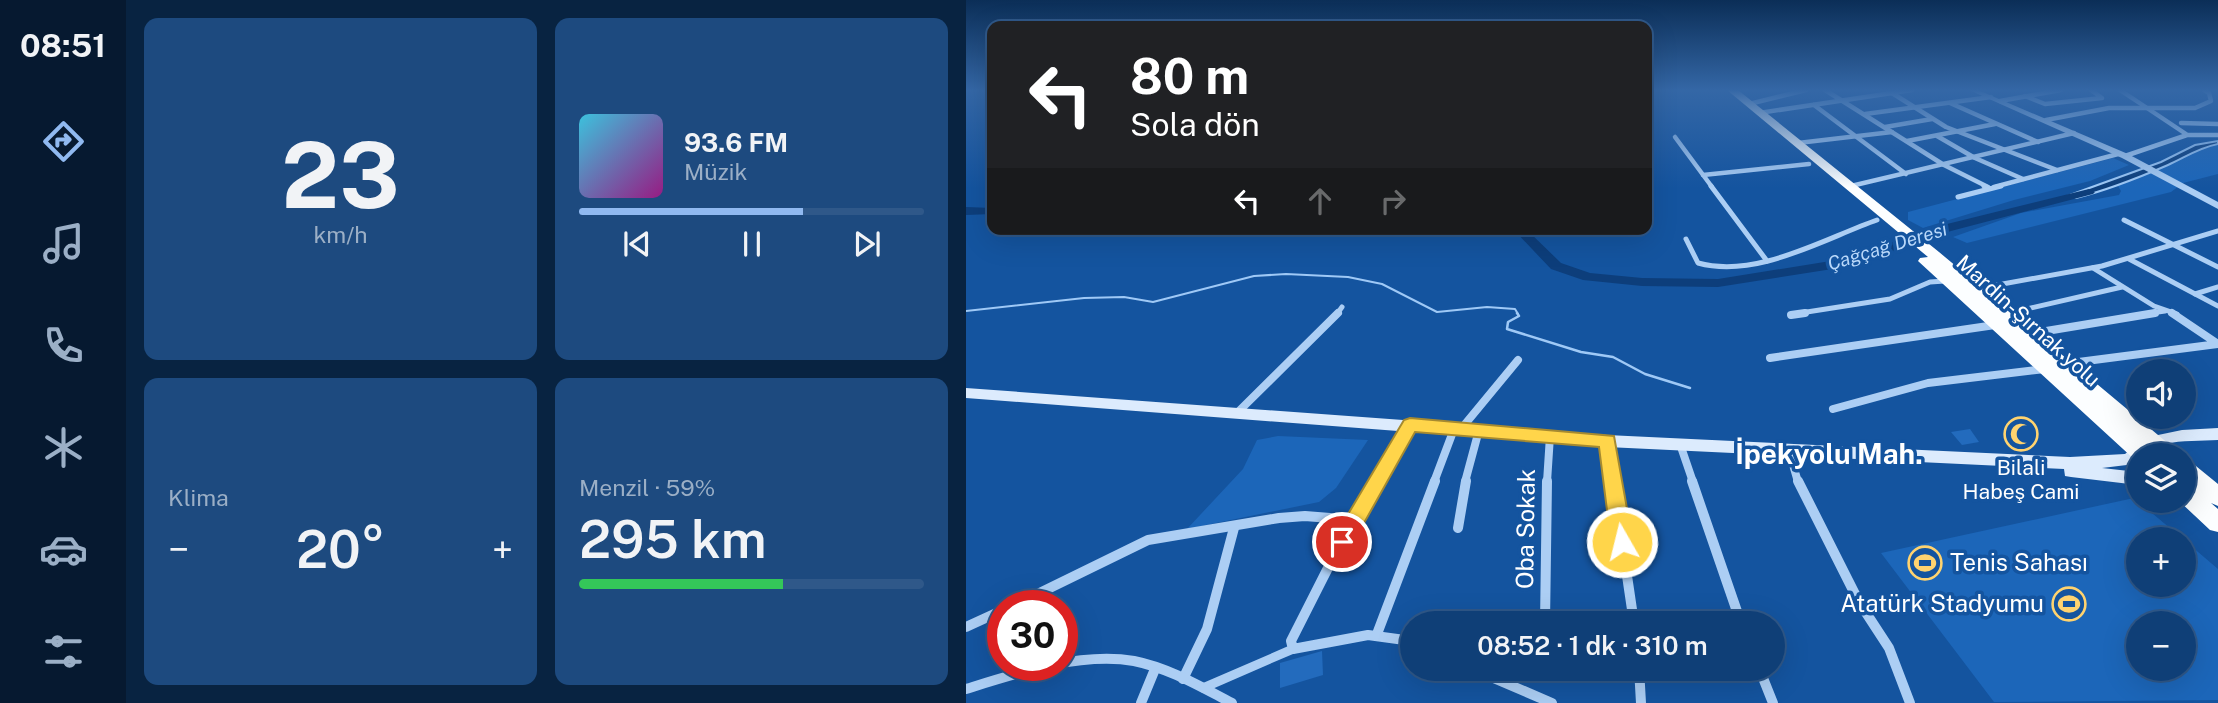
<!DOCTYPE html>
<html lang="tr">
<meta charset="utf-8">
<style>
body{margin:0;font-family:"Public Sans",sans-serif;background:#1d4a7f;color:#f1f3f6;height:100vh;display:flex;flex-direction:column;font-size:26px;white-space:nowrap}
*{box-sizing:border-box;margin:0}
p{font-size:23px;color:#9bafc6}
.icon{flex:none;width:38px;height:38px;fill:none;stroke:currentColor;stroke-width:2;stroke-linecap:round;stroke-linejoin:round}
.map{position:relative;flex:1;overflow:hidden}
.side{display:flex;flex-direction:column;gap:18px;padding:18px;background:#082341;width:840px}
.side>*{flex:none}
.guide{position:absolute;left:21px;top:21px;width:665px;height:214px;border-radius:14px;box-shadow:0 7px 28px #0002,0 0 0 2px #2f5889;background:#202124;color:#fff;overflow:hidden}
.tools{position:absolute;left:1160px;top:359px;display:grid;gap:14px}
.tools a{display:grid;place-items:center;width:70px;height:70px;border-radius:50%;background:#0f3f77;box-shadow:0 7px 28px #0002,0 0 0 2px #2f5889;font-size:35px}
.speed{position:absolute;left:21px;top:590px;display:flex;gap:14px;font-size:35px;font-weight:700;text-align:center}
.speed>*{display:grid;place-content:center;width:91px;height:91px;border-radius:50%;background:#0f3f77;box-shadow:0 7px 28px #0002,0 0 0 2px #2f5889;line-height:1}
.speed .limit{border:10px solid #d22;background:#fff;color:#111}
.pin{position:absolute;display:grid;place-items:center;width:60px;height:60px;color:#fff;margin:-30px;border:4px solid #fff;border-radius:50%;box-shadow:0 2px 7px #0007}
.me{position:absolute;width:77px;margin:-38px;rotate:352deg;stroke-linejoin:round;filter:drop-shadow(0 0 5px #0008)}
.turn{display:flex;align-items:center;gap:24px;height:147px;padding:0 28px;font-size:32px}
.turn .icon{width:91px;height:91px;stroke-width:2.5}
.turn b{display:block;font-size:49px;line-height:60px}
.lanes{display:flex;align-items:center;height:66px;padding:0 28px;background:#0003;justify-content:center;gap:35px;direction:ltr}
.lanes .off{opacity:.35}
.big{font-size:52px;font-weight:600;line-height:1.1}
.side .tile{flex:1;display:flex;flex-direction:column;justify-content:center;gap:10px;min-width:0;padding:0 24px;border-radius:14px;background:#1d4a7f}
.side .dial{align-items:center;gap:0}
.dial b{font-size:91px;line-height:1}
.song{display:flex;align-items:center;gap:21px}
.cover{width:84px;height:84px;border-radius:10px;background:linear-gradient(135deg,hsl(190 70% 55%),hsl(310 70% 35%))}
.played{height:7px;border-radius:4px;background:linear-gradient(90deg,#90b9f0 65%,#2f5889 65%)}
.keys{display:flex;justify-content:space-around;direction:ltr}
.heat{display:flex;justify-content:space-between;align-items:center;font-size:38px;direction:ltr}
.charge{height:10px;border-radius:5px;background:linear-gradient(90deg,#34c759 59%,#2f5889 0)}
.side .tiles{flex:1;display:grid;gap:18px;grid-template-columns:repeat(2,1fr)}
.trip{position:absolute;left:434px;top:611px;width:385px;height:70px;border-radius:35px;background:#0f3f77;box-shadow:0 7px 28px #0002,0 0 0 2px #2f5889;font-weight:600;line-height:70px;text-align:center}
main{display:flex;flex:1;min-height:0}
.dock{display:flex;flex-direction:column;width:126px;justify-content:space-around;align-items:center;background:#061930;color:#9bafc6}
.dock .icon{width:49px;height:49px}
.dock .on{color:#90b9f0}
.dock b{font-size:32px;color:#f1f3f6}
.map>svg:first-child{display:block}
</style>
<main>
<nav class="dock">
<b>08:51</b>
<svg class="icon on" aria-label="directions" viewBox="0 0 24 24"><path d="M12 3l9 9-9 9-9-9zM9 14v-3h6M13 9l2 2-2 2"/></svg>
<svg class="icon" aria-label="music" viewBox="0 0 24 24"><path d="M9 18V5l10-2v13"/><circle cx="6" cy="18" r="3"/><circle cx="16" cy="16" r="3"/></svg>
<svg class="icon" aria-label="phone" viewBox="0 0 24 24"><path d="M5 4h4l2 5-3 2q2 4 5 5l2-3 5 2v4C11 20 4 13 5 4z"/></svg>
<svg class="icon" aria-label="climate" viewBox="0 0 24 24"><path d="M12 3v18M4 7l16 10M4 17L20 7"/></svg>
<svg class="icon" aria-label="car" viewBox="0 0 24 24"><path d="M5 17H2v-5l4-1 3-4h7l3 4 3 1v5h-3M9 17h6M6 11h13"/><circle cx="7" cy="17" r="2"/><circle cx="17" cy="17" r="2"/></svg>
<svg class="icon" aria-label="filters" viewBox="0 0 24 24"><path d="M4 7h16M4 17h16"/><circle cx="9" cy="7" r="2"/><circle cx="15" cy="17" r="2"/></svg>
</nav>
<section class="side">
<div class="tiles">
<div class="tile dial"><b>23</b><p>km/h</p></div>
<div class="tile">
<div class="song"><i class="cover"></i><div><b>93.6 FM</b><p>Müzik</p></div></div>
<div class="played"></div>
<div class="keys"><svg class="icon" aria-label="previous" viewBox="0 0 24 24"><path d="M18 5L8 12l10 7zM5 5v14"/></svg><svg class="icon" aria-label="pause" viewBox="0 0 24 24"><path d="M8 5v14M16 5v14"/></svg><svg class="icon" aria-label="next" viewBox="0 0 24 24"><path d="M6 5l10 7-10 7zM19 5v14"/></svg></div>
</div>
<div class="tile"><p>Klima</p>
<div class="heat"><a>−</a><b class="big">20°</b><a>+</a></div>
</div>
<div class="tile"><p>Menzil · 59%</p><b class="big">295 km</b><div class="charge"></div></div>
</div>
</section>
<div class="map">
<svg width="1252" height="703" viewBox="0 0 1252 703">
<rect width="100%" height="100%" fill="#14549f"/>
<g fill="#1c66b9" fill-rule="evenodd">
<polygon points="1252,144 1252,174 1217,183 1205,192 1001,243 987,237 1055,213 1153,195 1155,191 1152,186 1204,164 1230,149"/>
<polygon points="1147,158 1163,165 1124,181 1048,200 957,228 942,220 942,212"/>
<polygon points="312,436 402,440 370,488 353,502 221,529 277,469 291,440"/>
<path d="M1168,498L1217,539H1172V584H1218V540L1252,569V700L1028,702L915,553ZM1172,623H1218V668H1172Z"/>
</g>
<path fill="#0d3e7b" stroke="#9fc9f6" stroke-width="2" d="M1252,141V144C1232,148 1220,157 1202,165C1172,178 1142,190 1110,198L1104,195L1195,162L1229,145Z"/>
<g fill="none" stroke-linecap="round" stroke-linejoin="round">
<polyline stroke="#9fc9f6" stroke-width="2" points="0,311 118,298 158,297 187,302 288,276 320,274 382,277 416,284 471,312 521,307 549,309 552,314"/>
<polyline stroke="#9fc9f6" stroke-width="2.5" points="551,313 553,316 542,322 541,329 615,352 647,357 679,374 724,388"/>
<g fill="#0d3e7b" fill-rule="evenodd">
<polygon points="1123,189 1129,192 1127,194 985,231 879,267 752,287 676,286 617,280 585,269 547,229 560,229 595,263 624,273 676,278 752,279 877,259 977,225"/>
<polygon points="0,207 26,208 26,214 0,215"/>
</g>
</g>
<g fill="#236bbd">
<polygon points="1057,425 1072,439 1053,443 1038,428"/>
<polygon points="1004,429 1013,442 996,445 985,432"/>
<polygon points="356,651 357,675 314,688 314,663"/>
</g>
<g fill="none" stroke-linecap="round" stroke-linejoin="round">
<polyline stroke="#accef4" stroke-width="9" points="237,688 327,649"/>
<g stroke="#accef4" stroke-width="4.5">
<polyline points="859,90 978,165 1022,187"/>
<polyline points="1154,90 1220,134"/>
<polyline points="926,93 980,127 1091,170"/>
<polyline points="1059,96 1079,104 1136,98 1125,90"/>
<polyline points="1034,101 1095,90"/>
<polyline points="984,103 1072,142"/>
<polyline points="783,104 840,90"/>
<polyline points="848,105 940,174"/>
<polyline points="793,113 946,90"/>
<polyline points="899,114 1025,97"/>
<polyline points="1080,120 1143,108 1229,108 1245,101 1243,93 1238,90"/>
<polyline points="1215,123 1252,124"/>
<polyline points="919,127 966,119"/>
<polyline points="971,136 1009,158 1057,179"/>
<polyline points="709,137 746,187"/>
<polyline points="941,141 1029,124"/>
<polyline points="832,143 926,132"/>
<polyline points="1159,156 1221,135 1252,135"/>
<polyline points="737,175 843,164"/>
<polyline points="885,186 1108,133"/>
<polyline points="1028,187 1152,154"/>
</g>
<g stroke="#accef4" stroke-width="5">
<polyline points="745,186 801,261"/>
<polyline points="1018,186 1023,188"/>
<polyline points="992,197 1035,186"/>
<polyline points="1158,220 1252,267"/>
<path d="M720,239L732,263C791,279 857,239 911,220"/>
<polyline points="1163,259 1252,306"/>
<polyline points="1127,268 1188,306 1211,314"/>
<polyline points="1009,289 1136,266 1252,231"/>
<polyline points="1229,294 1252,287"/>
<polyline points="371,314 376,307"/>
<polyline points="828,314 924,299 964,282 979,281"/>
<polyline points="1039,314 1156,287"/>
<polyline points="1178,314 1199,311"/>
</g>
<g stroke="#accef4" stroke-width="8">
<polyline points="1039,314 1045,313"/>
<polyline points="825,315 839,313"/>
<polyline points="1062,334 1189,313"/>
<polyline points="804,358 1029,325"/>
<polyline points="1097,364 1252,344 1206,313"/>
<polyline points="867,409 962,383 1079,369"/>
<polyline points="272,412 372,313"/>
<polyline points="495,429 552,360"/>
<polyline points="641,441 647,482"/>
<polyline points="714,444 727,482"/>
<polyline points="823,451 832,482"/>
<polyline points="411,482 444,426"/>
<polyline points="468,482 488,429"/>
<polyline points="499,482 513,430"/>
<polyline points="581,482 584,436"/>
</g>
<g stroke="#accef4" stroke-width="10">
<polyline points="412,481 364,564 325,641 327,649 402,635 446,641"/>
<polyline points="647,481 668,623"/>
<polyline points="726,481 775,623"/>
<polyline points="832,481 893,602 923,648 944,703"/>
<polyline points="492,528 500,481"/>
<polyline points="47,606 182,540 313,518 339,516 389,520"/>
<polyline points="579,623 581,481"/>
<polyline points="0,627 37,610"/>
<polyline points="411,634 469,481"/>
<polyline points="504,668 586,703"/>
<polyline points="673,668 675,703"/>
<polyline points="793,668 807,703"/>
<polyline points="217,679 241,629 268,528"/>
<path d="M0,689C51,673 114,652 168,661C203,668 235,687 266,703"/>
<polyline points="175,703 189,669"/>
</g>
<polygon fill="#accef4" fill-rule="evenodd" points="1003,90 1012,90 1162,154 1252,202 1252,209 1156,158"/>
<path fill="#dcebfd" fill-rule="evenodd" d="M0,388L641,435L1104,457L1159,454L1175,441L1192,435L1216,430L1252,428V440C1235,441 1216,440 1199,444C1190,447 1182,454 1172,455V460L1169,464L1136,468L1172,472V485L1105,477L1099,476L1098,469L641,447L0,398Z"/>
<g fill="#fcfeff" fill-rule="evenodd">
<polygon points="761,90 772,90 973,252 1210,450 1213,455 1189,455 1184,450 1186,455 1172,455 1172,462 1169,460 952,261 954,258 962,257"/>
<polygon points="1218,460 1225,462 1252,484 1252,506 1245,503 1252,509 1252,532 1244,530 1212,500 1218,500 1218,484 1226,487 1218,480"/>
</g>
</g>
<linearGradient id="sky" x2="0" y2="1"><stop stop-color="#0b2e57"/><stop offset="0.48" stop-color="#3467a6"/><stop offset="1" stop-color="#3467a6" stop-opacity="0"/></linearGradient>
<rect width="1252" height="188" fill="url(#sky)"/>
<polygon fill="#ffd54a" stroke="#a68a30" stroke-width="2" points="444,418 648,436 667,542 663,549 656,551 648,549 645,542 633,447 449,432 384,548 376,551 369,548 366,542 369,536 438,420"/>
<defs>
<symbol id="mosque-ring" viewBox="-11 -11 22 22"><circle r="9.5" fill="#14549f" stroke="#ffd36f" stroke-width="1.5"/><path d="M3.5-4.9A6 6 0 1 0 3.5 4.9A5 5 0 1 1 3.5-4.9Z" fill="#ffd36f"/></symbol>
<symbol id="stadium-ring" viewBox="-11 -11 22 22"><circle r="9.5" fill="#14549f" stroke="#ffd36f" stroke-width="1.5"/><path d="M0-5a6.5 5 0 1 0 0 10a6.5 5 0 1 0 0-10ZM-3.5-1.8h7v3.6h-7Z" fill="#ffd36f"/></symbol>
</defs>
<g fill-rule="evenodd">
<use href="#mosque-ring" x="1036" y="415" width="38" height="38"/>
<use href="#stadium-ring" x="940" y="544" width="38" height="38"/>
<use href="#stadium-ring" x="1084" y="585" width="38" height="38"/>
</g>
<g text-anchor="middle" stroke-width="7" stroke-linejoin="round" paint-order="stroke">
<g font-size="19" font-style="italic" fill="#b9d8fa" stroke="#14549f">
<text transform="translate(921 246) rotate(-17)" y="7">Çağçağ Deresi</text>
</g>
<g font-size="21" fill="#fff" stroke="#14549f">
<text transform="translate(1062 321) rotate(42)" y="7">Mardin-Şırnak yolu</text>
</g>
<g font-size="21" fill="#fff" stroke="#14549f">
<text x="1055" y="475">Bilali<tspan x="1055" dy="24">Habeş Cami</tspan></text>
</g>
<g font-size="24" fill="#fff" stroke="#14549f">
<text transform="translate(560 529) rotate(-89)" y="8">Oba Sokak</text>
</g>
<g font-size="24" fill="#fff" stroke="#14549f" text-anchor="start">
<text x="984" y="571">Tenis Sahası</text>
<text x="1078" y="612" text-anchor="end">Atatürk Stadyumu</text>
</g>
<g font-size="28" font-weight="bold" fill="#fff" stroke="#14549f">
<text x="863" y="464">İpekyolu Mah.</text>
</g>
</g>
</svg>
<div class="tools">
<a><svg class="icon" aria-label="sound" viewBox="0 0 24 24"><path d="M4 9h4l5-4v14l-5-4H4zM17 9q2 3 0 6"/></svg></a>
<a><svg class="icon" aria-label="layers" viewBox="0 0 24 24"><path d="M12 4l9 5-9 5-9-5zM3 14l9 5 9-5"/></svg></a>
<a>+</a>
<a>−</a>
</div>
<div class="speed"><div class="limit">30</div></div>
<div class="pin" style="left:376px;top:542px;background:#d93025"><svg class="icon" aria-label="arrive" viewBox="0 0 24 24"><path d="M6 21V4h12l-3 4 3 4H6"/></svg></div>
<svg class="me" style="left:656px;top:542px" viewBox="-20 -20 40 40"><circle r="17" fill="#ffd54a" stroke="#fff" stroke-width="3"/><path d="M0-11L8 9 0 5-8 9z" fill="#fff"/></svg>
<div class="trip">08:52 · 1 dk · 310 m</div>
<div class="guide">
<div class="turn"><svg class="icon" aria-label="left" viewBox="0 0 24 24"><path d="M17 20v-9H6M10 6l-5 5 5 5"/></svg><div><b>80 m</b>Sola dön</div></div>
<div class="lanes"><svg class="icon" aria-label="left" viewBox="0 0 24 24"><path d="M17 20v-9H6M10 6l-5 5 5 5"/></svg><svg class="icon off" aria-label="ahead" viewBox="0 0 24 24"><path d="M12 20V5M6 11l6-6 6 6"/></svg><svg class="icon off" aria-label="right" viewBox="0 0 24 24"><path d="M7 20v-9h11M14 6l5 5-5 5"/></svg></div>
</div>
</div>
</main>
